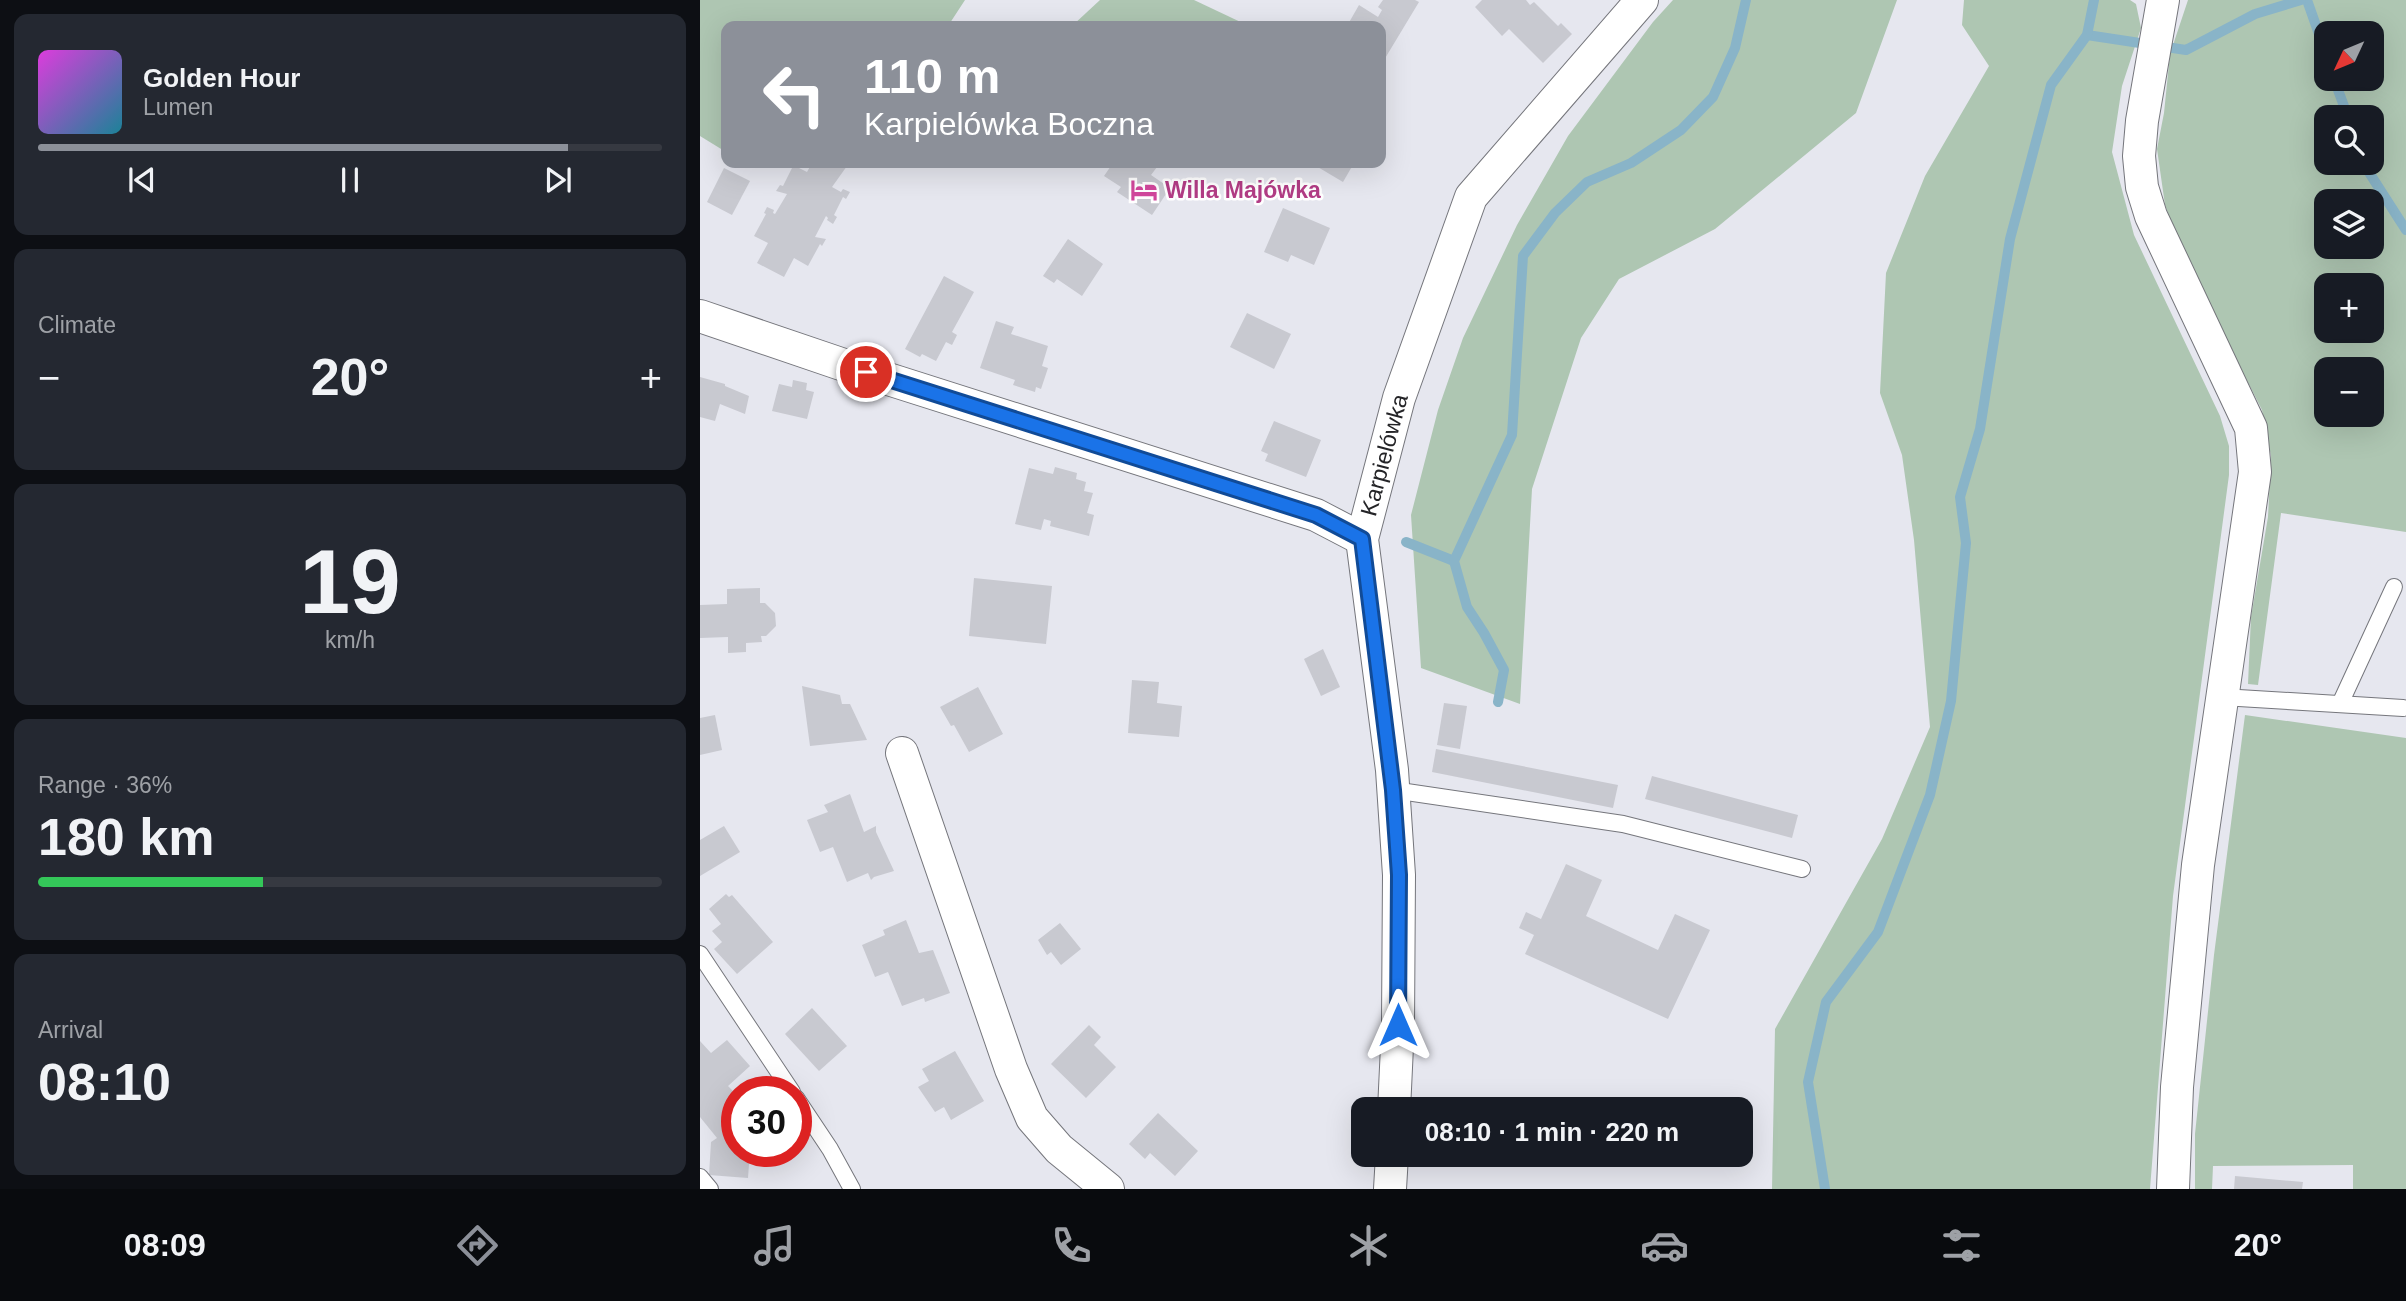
<!DOCTYPE html>
<meta charset="utf-8">
<style>
body{margin:0;font-family:Helvetica,sans-serif;background:#242831;color:#f1f3f6;height:100vh;display:flex;flex-direction:column;font-size:26px;white-space:nowrap}
*{box-sizing:border-box;margin:0}
p{font-size:23px;color:#9ea1a6}
.icon{flex:none;width:38px;height:38px;fill:none;stroke:currentColor;stroke-width:2;stroke-linecap:round;stroke-linejoin:round}
.map{position:relative;flex:1;overflow:hidden}
.side{display:flex;flex-direction:column;gap:14px;padding:14px;background:#0d0f14;width:700px}
.side>*{flex:none}
.hud{position:absolute;left:21px;top:21px;width:665px;height:147px;border-radius:14px;box-shadow:0 7px 28px #0002;background:#8c9099;color:#fff;overflow:hidden}
.needle{width:46px;rotate:226deg}
.tools{position:absolute;left:1614px;top:21px;display:grid;gap:14px}
.tools a{display:grid;place-items:center;width:70px;height:70px;border-radius:14px;background:#171b24;box-shadow:0 7px 28px #0002;font-size:35px}
.speed{position:absolute;left:21px;top:1076px;display:flex;gap:14px;font-size:35px;font-weight:700;text-align:center}
.speed>*{display:grid;place-content:center;width:91px;height:91px;border-radius:50%;background:#171b24;box-shadow:0 7px 28px #0002;line-height:1}
.speed .limit{border:10px solid #d22;background:#fff;color:#111}
.pin{position:absolute;display:grid;place-items:center;width:60px;height:60px;color:#fff;margin:-30px;border:4px solid #fff;border-radius:50%;box-shadow:0 2px 7px #0007}
.me{position:absolute;width:77px;margin:-38px;rotate:0deg;stroke-linejoin:round;filter:drop-shadow(0 0 5px #0008)}
.turn{display:flex;align-items:center;gap:24px;height:147px;padding:0 28px;font-size:32px}
.turn .icon{width:91px;height:91px;stroke-width:2.5}
.turn b{display:block;font-size:49px;line-height:60px}
.big{font-size:52px;font-weight:700;line-height:1.1}
.side .card{flex:1;display:flex;flex-direction:column;justify-content:center;gap:10px;min-width:0;padding:0 24px;border-radius:14px;background:#242831}
.side .dial{align-items:center;gap:0}
.dial b{font-size:91px;line-height:1}
.song{display:flex;align-items:center;gap:21px}
.cover{width:84px;height:84px;border-radius:10px;background:linear-gradient(135deg,hsl(300 70% 55%),hsl(190 70% 35%))}
.played{height:7px;border-radius:4px;background:linear-gradient(90deg,#8c9099 85%,#363941 85%)}
.keys{display:flex;justify-content:space-around;direction:ltr}
.heat{display:flex;justify-content:space-between;align-items:center;font-size:38px;direction:ltr}
.charge{height:10px;border-radius:5px;background:linear-gradient(90deg,#34c759 36%,#363941 0)}
.trip{position:absolute;left:651px;top:1097px;width:402px;height:70px;border-radius:14px;background:#171b24;box-shadow:0 7px 28px #0002;font-weight:700;line-height:70px;text-align:center}
.menu{display:flex;height:112px;justify-content:space-around;align-items:center;background:#090b0e;color:#9ea1a6}
.menu .icon{width:49px;height:49px}
.menu .current{color:#8c9099}
.menu b{font-size:32px;color:#f1f3f6}
main{display:flex;flex:1;min-height:0}
.map>svg:first-child{display:block}
</style>
<main>
<section class="side">
<div class="card">
<div class="song"><i class="cover"></i><div><b>Golden Hour</b><p>Lumen</p></div></div>
<div class="played"></div>
<div class="keys"><svg class="icon" aria-label="previous" viewBox="0 0 24 24"><path d="M18 5L8 12l10 7zM5 5v14"/></svg><svg class="icon" aria-label="pause" viewBox="0 0 24 24"><path d="M8 5v14M16 5v14"/></svg><svg class="icon" aria-label="next" viewBox="0 0 24 24"><path d="M6 5l10 7-10 7zM19 5v14"/></svg></div>
</div>
<div class="card"><p>Climate</p>
<div class="heat"><a>−</a><b class="big">20°</b><a>+</a></div>
</div>
<div class="card dial"><b>19</b><p>km/h</p></div>
<div class="card"><p>Range · 36%</p><b class="big">180 km</b><div class="charge"></div></div>
<div class="card"><p>Arrival</p><b class="big">08:10</b></div>
</section>
<div class="map">
<svg width="1706" height="1189" viewBox="0 0 1706 1189">
<rect width="100%" height="100%" fill="#e6e7ef"/>
<g fill="#aec6b2" fill-rule="evenodd">
<polygon points="0,0 265,0 248,26 26,26 26,152 0,136"/>
<polygon points="400,0 494,0 549,26 372,26"/>
<polygon points="973,0 1197,0 1156,113 1015,229 919,279 881,338 832,489 820,704 721,668 711,515 738,410 763,338 817,225 868,136 953,22"/>
<polygon points="1264,0 1430,0 1436,4 1441,28 1422,86 1412,152 1434,235 1520,416 1529,446 1529,475 1473,896 1450,1189 1072,1189 1075,1029 1182,839 1230,727 1214,540 1202,455 1180,393 1186,273 1225,176 1289,66 1262,25"/>
<path d="M1488,0H1706V532L1581,513L1558,685L1548,684L1551,617L1568,517L1571,456L1562,410L1482,252L1465,205L1457,149L1464,113L1470,54ZM1626,33H1671V79H1626ZM1626,117H1671V163H1626ZM1626,201H1671V247H1626ZM1626,285H1671V331H1626ZM1626,369H1671V415H1626Z"/>
<polygon points="1545,715 1706,738 1706,1189 1653,1189 1653,1165 1513,1166 1512,1189 1495,1189 1495,1134 1514,955"/>
</g>
<g fill="none" stroke-linecap="round" stroke-linejoin="round">
<g stroke="#89b4c8" stroke-width="10">
<polyline points="1607,0 1626,54"/>
<polyline points="1387,35 1486,50 1555,14 1601,0"/>
<polyline points="1634,79 1648,117"/>
<polyline points="1663,163 1706,230"/>
<polyline points="706,542 754,561"/>
<polyline points="798,702 804,670 784,633 767,607 754,561 812,435 823,256 855,213 887,182 931,163 981,130 1013,97 1035,48 1046,0"/>
<polyline points="1125,1189 1108,1082 1126,1002 1178,932 1230,795 1251,701 1266,543 1260,497 1280,429 1310,239 1351,85 1387,35 1394,0"/>
</g>
</g>
<g fill="#c8c9d0">
<polygon points="683,0 715,0 719,2 681,65 681,26 647,26 659,5 678,17 682,10 678,7"/>
<polygon points="782,0 826,0 830,5 834,2 858,26 861,23 872,34 843,63 809,29 802,36 775,7"/>
<polygon points="92,163 100,163 97,167 107,172 112,163 134,163 139,165 141,163 147,166 132,187 141,192 143,189 150,192 146,199 143,197 134,215 137,217 133,224 127,220 128,218 126,216 115,237 126,239 122,246 120,244 108,266 94,258 84,277 57,263 68,243 54,236 66,214 64,213 67,207 74,210 73,213 75,214 87,194 76,191 80,185 83,186 92,168 89,167"/>
<polygon points="413,163 460,163 451,175 470,188 452,215 417,192 421,187 404,176"/>
<polygon points="611,163 654,163 643,182"/>
<polygon points="24,168 50,181 32,215 7,202"/>
<polygon points="583,208 630,228 614,265 591,255 588,262 564,252"/>
<polygon points="368,239 403,264 382,296 357,279 354,283 343,276"/>
<polygon points="244,276 274,292 252,332 257,335 252,345 246,342 236,361 222,354 220,357 205,349"/>
<polygon points="547,313 591,334 574,369 530,347"/>
<polygon points="296,321 314,327 311,334 348,346 342,366 348,368 341,389 336,387 335,392 313,385 315,380 280,368"/>
<polygon points="0,377 25,384 25,386 49,396 45,414 20,404 15,421 0,417"/>
<polygon points="93,380 107,383 106,390 114,392 107,419 72,411 79,384 92,387"/>
<polygon points="574,421 621,440 606,477 565,461 568,454 561,451"/>
<polygon points="355,467 377,473 376,479 386,482 384,491 393,493 387,513 394,515 389,536 350,526 351,521 344,519 341,530 315,524 329,468 353,474"/>
<polygon points="274,578 352,586 346,644 269,636"/>
<polygon points="60,588 60,603 65,603 75,613 76,626 66,636 61,636 62,642 46,643 46,652 28,653 28,637 0,638 0,605 27,604 27,589"/>
<polygon points="623,649 640,687 621,696 604,659"/>
<polygon points="432,680 459,682 457,703 482,706 479,737 428,733"/>
<polygon points="102,686 140,695 142,704 150,704 167,740 110,746"/>
<polygon points="278,687 303,734 269,752 254,725 251,726 240,707"/>
<polygon points="744,703 767,706 760,749 737,745"/>
<polygon points="15,715 22,750 0,755 0,718"/>
<polygon points="736,749 918,785 913,808 732,772"/>
<polygon points="952,776 1098,815 1092,838 945,799"/>
<polygon points="150,794 164,832 176,826 176,832 194,871 174,877 171,880 168,873 147,882 133,847 120,852 107,820 128,812 124,805"/>
<polygon points="24,826 40,852 0,876 0,840"/>
<polygon points="866,864 902,880 886,916 958,950 975,914 1010,930 968,1019 825,954 834,935 819,928 826,912 841,919"/>
<polygon points="26,894 29,897 32,895 73,942 37,974 14,949 22,942 12,931 21,924 9,909"/>
<polygon points="206,920 219,953 233,950 250,993 225,1002 224,998 202,1006 188,972 175,977 162,945 185,935 183,930"/>
<polygon points="360,923 381,949 361,965 351,952 347,955 338,940"/>
<polygon points="112,1008 147,1046 119,1071 85,1034"/>
<polygon points="389,1025 401,1037 394,1045 416,1067 386,1098 351,1064"/>
<polygon points="27,1040 50,1066 28,1086 37,1095 37,1152 65,1152 49,1164 48,1178 9,1175 11,1142 17,1138 0,1117 0,1041 11,1053"/>
<polygon points="255,1051 284,1101 251,1120 244,1107 235,1112 218,1087 229,1081 222,1069"/>
<polygon points="458,1113 498,1151 475,1176 450,1153 445,1159 429,1144"/>
<polygon points="1535,1176 1603,1182 1602,1189 1534,1189"/>
</g>
<g fill="none" stroke-linecap="round" stroke-linejoin="round">
<defs>
<g id="lane">
<polyline points="1522,697 1703,708"/>
<polyline points="1640,704 1694,587"/>
<polyline points="693,790 923,824 1102,869"/>
<polyline points="0,954 92,1092"/>
<polyline points="96,1098 130,1149 152,1189"/>
<polyline points="0,1177 10,1189"/>
</g>
<g id="street">
<polyline points="1463,0 1442,121 1439,156 1442,187 1451,216 1551,428 1555,472 1498,865 1477,1087 1473,1189"/>
<polyline points="0,316 141,364 616,515 662,539"/>
<polyline points="202,753 311,1069 332,1118 359,1149 408,1189"/>
<polyline points="694,1110 698,1025 699,875 692,770 662,539 699,398 771,197 942,0"/>
<polyline points="690,1189 692,1155"/>
</g>
</defs>
<use href="#lane" stroke="#75767c" stroke-width="18"/>
<use href="#street" stroke="#75767c" stroke-width="34"/>
<use href="#lane" stroke="#fff" stroke-width="16"/>
<use href="#street" stroke="#fff" stroke-width="32"/>
</g>
<g fill="none" stroke-linecap="round" stroke-linejoin="round">
<defs>
<polyline id="route" points="166,372 616,515 662,539 693,790 699,875 698,1025"/>
</defs>
<use href="#route" stroke="#114b97" stroke-width="18"/>
<use href="#route" stroke="#1a73e8" stroke-width="12"/>
</g>
<defs>
<symbol id="hotel-bare" viewBox="-9 -9 18 18"><path d="M-6-4.5h1.5V1H6V5H4.5V3h-9V5H-6ZM-4 0a1.8 1.8 0 1 1 3.6 0ZM.5 0V-2.5h3Q6-2.5 6 0Z" fill="#d1479c" stroke="#fff" stroke-width="2.5" paint-order="stroke"/></symbol>
</defs>
<g fill-rule="evenodd">
<use href="#hotel-bare" x="425" y="171" width="38" height="38"/>
</g>
<g text-anchor="middle" stroke-width="5" stroke-linejoin="round" paint-order="stroke">
<g font-size="23" font-weight="bold" fill="#b23c85" stroke="#fff" text-anchor="start">
<text x="465" y="198">Willa Majówka</text>
</g>
<g font-size="23" fill="#242427" stroke="#fff">
<text transform="translate(684 455) rotate(-75)" y="8">Karpielówka</text>
</g>
</g>
</svg>
<div class="tools">
<a><svg class="needle" viewBox="-14 -14 28 28"><path d="M0-13l5 13h-10z" fill="#e53935"/><path d="M0 13l5-13h-10z" fill="#9ea1a6"/></svg></a>
<a><svg class="icon" aria-label="search" viewBox="0 0 24 24"><circle cx="10" cy="10" r="6"/><path d="M15 15l6 6"/></svg></a>
<a><svg class="icon" aria-label="layers" viewBox="0 0 24 24"><path d="M12 4l9 5-9 5-9-5zM3 14l9 5 9-5"/></svg></a>
<a>+</a>
<a>−</a>
</div>
<div class="speed"><div class="limit">30</div></div>
<div class="pin" style="left:166px;top:372px;background:#d93025"><svg class="icon" aria-label="arrive" viewBox="0 0 24 24"><path d="M6 21V4h12l-3 4 3 4H6"/></svg></div>
<svg class="me" style="left:698px;top:1025px" viewBox="-20 -20 40 40"><path d="M0-17L14 15 0 8-14 15z" fill="#1a73e8" stroke="#fff" stroke-width="4"/></svg>
<div class="trip">08:10 · 1 min · 220 m</div>
<div class="hud">
<div class="turn"><svg class="icon" aria-label="left" viewBox="0 0 24 24"><path d="M17 20v-9H6M10 6l-5 5 5 5"/></svg><div><b>110 m</b>Karpielówka Boczna</div></div>
</div>
</div>
</main>
<nav class="menu">
<b>08:09</b>
<svg class="icon current" aria-label="directions" viewBox="0 0 24 24"><path d="M12 3l9 9-9 9-9-9zM9 14v-3h6M13 9l2 2-2 2"/></svg>
<svg class="icon" aria-label="music" viewBox="0 0 24 24"><path d="M9 18V5l10-2v13"/><circle cx="6" cy="18" r="3"/><circle cx="16" cy="16" r="3"/></svg>
<svg class="icon" aria-label="phone" viewBox="0 0 24 24"><path d="M5 4h4l2 5-3 2q2 4 5 5l2-3 5 2v4C11 20 4 13 5 4z"/></svg>
<svg class="icon" aria-label="climate" viewBox="0 0 24 24"><path d="M12 3v18M4 7l16 10M4 17L20 7"/></svg>
<svg class="icon" aria-label="car" viewBox="0 0 24 24"><path d="M5 17H2v-5l4-1 3-4h7l3 4 3 1v5h-3M9 17h6M6 11h13"/><circle cx="7" cy="17" r="2"/><circle cx="17" cy="17" r="2"/></svg>
<svg class="icon" aria-label="filters" viewBox="0 0 24 24"><path d="M4 7h16M4 17h16"/><circle cx="9" cy="7" r="2"/><circle cx="15" cy="17" r="2"/></svg>
<b>20°</b>
</nav>
